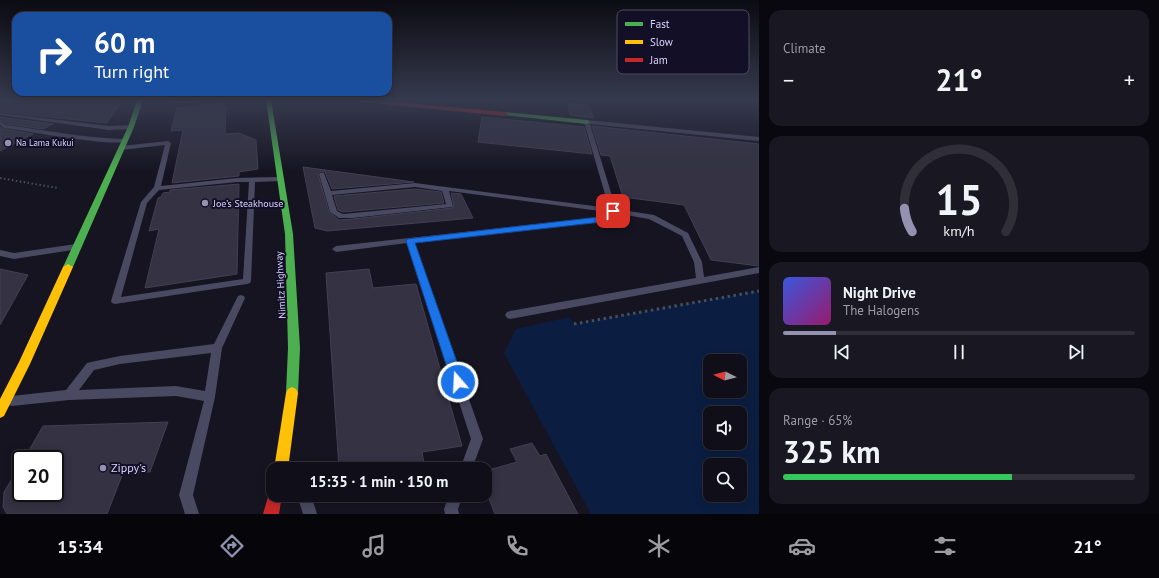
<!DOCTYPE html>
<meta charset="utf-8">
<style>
body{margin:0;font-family:"PT Sans",sans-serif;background:#191822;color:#f1f3f6;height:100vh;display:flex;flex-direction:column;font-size:15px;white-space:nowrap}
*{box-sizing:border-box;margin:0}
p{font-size:13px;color:#9c9ca2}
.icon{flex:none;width:22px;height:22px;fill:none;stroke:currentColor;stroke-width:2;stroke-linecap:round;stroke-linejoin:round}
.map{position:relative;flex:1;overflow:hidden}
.details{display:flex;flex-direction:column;gap:10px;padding:10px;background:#09080e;width:400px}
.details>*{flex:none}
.hud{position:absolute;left:12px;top:12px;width:380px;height:84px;border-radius:12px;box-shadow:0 2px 10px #0003,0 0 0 1px #302f38;background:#1a4fa0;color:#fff;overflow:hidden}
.needle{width:26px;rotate:276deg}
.fabs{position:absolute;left:703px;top:354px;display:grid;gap:8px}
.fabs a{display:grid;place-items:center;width:44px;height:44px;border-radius:8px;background:#100f19;box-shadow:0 2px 10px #0003,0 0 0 1px #302f38;font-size:20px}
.speed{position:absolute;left:12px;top:450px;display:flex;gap:8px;font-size:20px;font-weight:700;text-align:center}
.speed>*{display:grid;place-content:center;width:52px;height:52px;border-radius:50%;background:#100f19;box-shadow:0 2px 10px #0003,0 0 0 1px #302f38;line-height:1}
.speed .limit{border:2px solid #111;border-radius:6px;background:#fff;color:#111}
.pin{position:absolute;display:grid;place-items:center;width:34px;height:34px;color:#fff;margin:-17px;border-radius:8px;box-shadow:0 2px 6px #0006}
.me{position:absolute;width:44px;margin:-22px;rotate:341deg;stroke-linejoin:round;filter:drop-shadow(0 0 3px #0008)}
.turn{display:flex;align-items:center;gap:14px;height:84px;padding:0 16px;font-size:18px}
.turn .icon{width:52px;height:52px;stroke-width:2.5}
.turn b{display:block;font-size:28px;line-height:34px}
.big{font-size:30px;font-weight:600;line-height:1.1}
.details .widget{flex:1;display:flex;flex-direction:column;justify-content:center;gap:6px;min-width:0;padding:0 14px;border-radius:12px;background:#191822}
.details .dial{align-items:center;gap:0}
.dial svg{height:104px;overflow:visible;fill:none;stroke:#302f38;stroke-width:7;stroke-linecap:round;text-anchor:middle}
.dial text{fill:#f1f3f6;stroke:none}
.song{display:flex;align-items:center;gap:12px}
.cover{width:48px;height:48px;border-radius:6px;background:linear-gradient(135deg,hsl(230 70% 55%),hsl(320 70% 35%))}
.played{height:4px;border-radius:2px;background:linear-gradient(90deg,#9591b1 15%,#302f38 15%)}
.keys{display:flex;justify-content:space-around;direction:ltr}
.heat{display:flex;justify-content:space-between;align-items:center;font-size:22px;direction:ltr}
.charge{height:6px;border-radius:3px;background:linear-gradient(90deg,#34c759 65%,#302f38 0)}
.trip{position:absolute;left:266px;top:462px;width:226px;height:40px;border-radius:12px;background:#100f19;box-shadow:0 2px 10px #0003,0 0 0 1px #302f38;font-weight:600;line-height:40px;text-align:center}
.tabs{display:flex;height:64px;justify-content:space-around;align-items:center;background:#06060a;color:#9c9ca2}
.tabs .icon{width:28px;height:28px}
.tabs .current{color:#9591b1}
.tabs b{font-size:18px;color:#f1f3f6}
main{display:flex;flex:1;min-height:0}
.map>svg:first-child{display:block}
</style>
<main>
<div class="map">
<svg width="759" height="514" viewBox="0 0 759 514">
<rect width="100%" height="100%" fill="#161421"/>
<path fill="#0b1e41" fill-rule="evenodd" d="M759,291V514H591L504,353L516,329L569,317L575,324ZM710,361H740V391H710ZM710,413H740V443H710ZM710,465H740V495H710Z"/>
<g fill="#343243" stroke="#433f54">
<polygon points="0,100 122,100 107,123 0,112"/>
<polygon points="224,103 224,107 226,107 225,134 239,133 256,140 258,169 239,172 239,176 172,183 183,130 171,131 177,108"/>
<polygon points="568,103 589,105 593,118 570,115"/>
<polygon points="0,117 53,124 43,129 7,124 0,120"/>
<polygon points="482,117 584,127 592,154 478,142"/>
<polygon points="592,126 759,144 759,266 711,260 684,205 623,197 610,156 601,155"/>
<polygon points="0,127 4,129 33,134 0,151"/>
<polygon points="303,167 414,182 332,189 325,172 319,172 318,174 329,212 339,220 353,219 452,208 454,206 451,193 461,194 473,218 327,231 315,228"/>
<polygon points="239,184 237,274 145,288 159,229 149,231 158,198 161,197 163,193 170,192 170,190"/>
<polygon points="415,189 441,192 444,203 343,212 338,210 334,196"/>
<polygon points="0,269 28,275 0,325"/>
<polygon points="369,269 373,288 416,284 462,446 422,452 425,469 339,469 326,273"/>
<polygon points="168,422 150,472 123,473 107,514 7,514 3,507 4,492 21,464 21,493 55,493 55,459 24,459 43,426"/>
<polygon points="532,443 540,456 546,454 578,514 495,514 485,489 485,471 517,462 510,449"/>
</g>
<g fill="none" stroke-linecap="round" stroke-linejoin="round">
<polyline stroke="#44505f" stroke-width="2" stroke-dasharray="1.5 2.5" stroke-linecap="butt" points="0,178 58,188"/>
<polyline stroke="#44505f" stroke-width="3" stroke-dasharray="2.5 3.5" stroke-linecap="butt" points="574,324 759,291"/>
<g fill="#4a4962" fill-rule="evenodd">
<polygon points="0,113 109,126 131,125 134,127 131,129 109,130 0,115"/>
<path d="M587,120L759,137V141L590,124L616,209L654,215L688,233L702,262L704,277L759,267V273L510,319L507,318L505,315L507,312L510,311L696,278L694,262L682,236L649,219L614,213L602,221L414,243L483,439L472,469H460L471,439L407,243L336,252L332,249L336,246L600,217L607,212L449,191L453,206L452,207L353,218H339L330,212L319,174L320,173H324L331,191L415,183L609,208L584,122ZM415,187L442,191L446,204L343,214L337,211L332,195Z"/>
<path d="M0,121L6,125C45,130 84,138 124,139L127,141C116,148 23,130 4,128L0,125Z"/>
<path d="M168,141L171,143L161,186L237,178L281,177L284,179L281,181L255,182L251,281L250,283L247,284L115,304L112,303L111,301L141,202L154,187L165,145L121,150L118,148L121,146ZM237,182H249L243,279L121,297L147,203L159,190Z"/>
<polygon points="76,244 79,245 80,247 79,249 14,259 0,256 0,250 14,253"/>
<path d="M241,295L244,296L245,298L222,348L215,397L193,495L199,514H185L179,495L204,401L176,396L69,400L12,406L8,405L6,401L8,397L12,396L66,390L87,363L91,362L120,356L214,344L238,296ZM211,353L205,391L176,386L79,390L94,370L120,364Z"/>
<polygon points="297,495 311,495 317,514 303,514"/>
<polygon points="449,495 463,495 458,509 459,514 445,514 444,509"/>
</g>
<path fill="#4a4962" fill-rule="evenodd" d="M164,100H202C197,104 169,104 164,100Z"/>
<g fill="#4caf50" fill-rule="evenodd">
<polygon points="137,100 143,100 134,127 73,267 71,269 65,269 63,267 128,127"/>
<polygon points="266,100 271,100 293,234 300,348 298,393 296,397 292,399 288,397 286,393 288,348 285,234"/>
<polygon points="505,112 587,120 590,122 587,124 503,115 503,113"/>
</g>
<g fill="#ffc107" fill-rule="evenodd">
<polygon points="68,264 73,267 30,364 4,416 0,418 0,399 19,362 63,267"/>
<polygon points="292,387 296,389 298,393 288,469 274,469 286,393 288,389"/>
</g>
<g fill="#c62828" fill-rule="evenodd">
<polygon points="359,100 375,100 505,112 508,114 505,116 362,102"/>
<polygon points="273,489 273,495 282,495 279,514 263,514 270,490"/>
</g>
</g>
<linearGradient id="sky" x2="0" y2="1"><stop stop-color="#0c0b12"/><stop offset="0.58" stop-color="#363a4e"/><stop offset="1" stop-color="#363a4e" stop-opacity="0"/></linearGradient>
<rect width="759" height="172" fill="url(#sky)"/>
<polygon fill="#1a73e8" stroke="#114b97" points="613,208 617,211 616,212 602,222 415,243 464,382 462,386 458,388 453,386 406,241 407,239 599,217"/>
<g fill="#9591b1" stroke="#130f26" stroke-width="1.5">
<circle cx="8" cy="143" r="4"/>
<circle cx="205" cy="203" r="4"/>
<circle cx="103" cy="468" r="4"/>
</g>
<g text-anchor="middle" stroke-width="4" stroke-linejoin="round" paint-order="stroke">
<g font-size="9" fill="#d9d4ff" stroke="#130f26" text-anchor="start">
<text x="16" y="146">Na Lama Kukui</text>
</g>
<g font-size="10" fill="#d9d4ff" stroke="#130f26" text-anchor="start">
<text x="213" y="207">Joe’s Steakhouse</text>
</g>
<g font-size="10" fill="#d9d4ff" stroke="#130f26">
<text transform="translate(280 285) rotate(-93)" y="4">Nimitz Highway</text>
</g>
<g font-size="12" fill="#d9d4ff" stroke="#130f26" text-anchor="start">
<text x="111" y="472">Zippy's</text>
</g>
</g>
<rect x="617" y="10" width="132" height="64" rx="6" fill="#130f26" stroke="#4e4a67" stroke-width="1"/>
<rect x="625" y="22" width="18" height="4" fill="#4caf50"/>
<rect x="625" y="40" width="18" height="4" fill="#ffc107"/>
<rect x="625" y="58" width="18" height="4" fill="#c62828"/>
<g font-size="11" fill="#d9d4ff">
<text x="650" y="28">Fast</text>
<text x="650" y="46">Slow</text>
<text x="650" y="64">Jam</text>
</g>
</svg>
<div class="fabs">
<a><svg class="needle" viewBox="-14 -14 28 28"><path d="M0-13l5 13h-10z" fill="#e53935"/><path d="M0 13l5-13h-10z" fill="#9c9ca2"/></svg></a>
<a><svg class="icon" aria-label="sound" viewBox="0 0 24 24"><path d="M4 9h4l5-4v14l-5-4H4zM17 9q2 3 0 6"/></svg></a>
<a><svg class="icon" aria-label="search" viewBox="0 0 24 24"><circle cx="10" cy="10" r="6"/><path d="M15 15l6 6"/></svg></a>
</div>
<div class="speed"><div class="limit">20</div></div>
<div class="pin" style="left:613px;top:211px;background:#d93025"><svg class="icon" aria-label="arrive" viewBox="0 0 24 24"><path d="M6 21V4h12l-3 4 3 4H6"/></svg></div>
<svg class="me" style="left:458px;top:382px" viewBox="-20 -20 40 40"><circle r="17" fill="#1a73e8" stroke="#fff" stroke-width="3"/><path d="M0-11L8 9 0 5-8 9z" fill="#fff"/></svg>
<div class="trip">15:35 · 1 min · 150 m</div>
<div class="hud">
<div class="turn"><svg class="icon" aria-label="right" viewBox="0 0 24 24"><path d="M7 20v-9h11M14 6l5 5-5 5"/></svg><div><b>60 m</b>Turn right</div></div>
</div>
</div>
<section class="details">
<div class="widget"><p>Climate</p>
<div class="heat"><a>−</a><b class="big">21°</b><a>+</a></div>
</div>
<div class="widget dial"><svg viewBox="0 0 100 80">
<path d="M14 69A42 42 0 1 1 86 69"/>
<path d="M14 69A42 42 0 0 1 8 51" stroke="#9591b1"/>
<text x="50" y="56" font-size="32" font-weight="700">15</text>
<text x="50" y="72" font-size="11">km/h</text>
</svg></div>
<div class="widget">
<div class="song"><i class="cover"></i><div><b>Night Drive</b><p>The Halogens</p></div></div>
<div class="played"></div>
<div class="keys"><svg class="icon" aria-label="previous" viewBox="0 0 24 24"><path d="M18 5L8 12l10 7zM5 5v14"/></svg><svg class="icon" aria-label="pause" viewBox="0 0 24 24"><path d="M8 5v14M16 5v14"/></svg><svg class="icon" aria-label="next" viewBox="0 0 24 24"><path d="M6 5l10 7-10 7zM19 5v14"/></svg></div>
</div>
<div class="widget"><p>Range · 65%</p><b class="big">325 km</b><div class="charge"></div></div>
</section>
</main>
<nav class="tabs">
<b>15:34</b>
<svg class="icon current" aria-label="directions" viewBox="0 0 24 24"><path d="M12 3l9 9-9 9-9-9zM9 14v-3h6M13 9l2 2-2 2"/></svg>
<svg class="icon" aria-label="music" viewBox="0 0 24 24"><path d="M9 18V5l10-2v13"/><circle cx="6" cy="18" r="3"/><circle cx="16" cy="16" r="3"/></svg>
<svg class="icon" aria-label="phone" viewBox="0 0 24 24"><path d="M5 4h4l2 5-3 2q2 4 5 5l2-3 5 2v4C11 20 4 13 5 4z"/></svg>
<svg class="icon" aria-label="climate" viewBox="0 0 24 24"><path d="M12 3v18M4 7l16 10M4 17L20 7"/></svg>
<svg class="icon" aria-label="car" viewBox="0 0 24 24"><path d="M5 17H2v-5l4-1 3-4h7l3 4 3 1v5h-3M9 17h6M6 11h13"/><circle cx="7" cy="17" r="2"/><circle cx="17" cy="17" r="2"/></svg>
<svg class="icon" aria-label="filters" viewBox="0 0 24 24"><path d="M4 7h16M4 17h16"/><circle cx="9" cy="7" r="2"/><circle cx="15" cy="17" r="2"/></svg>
<b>21°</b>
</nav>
